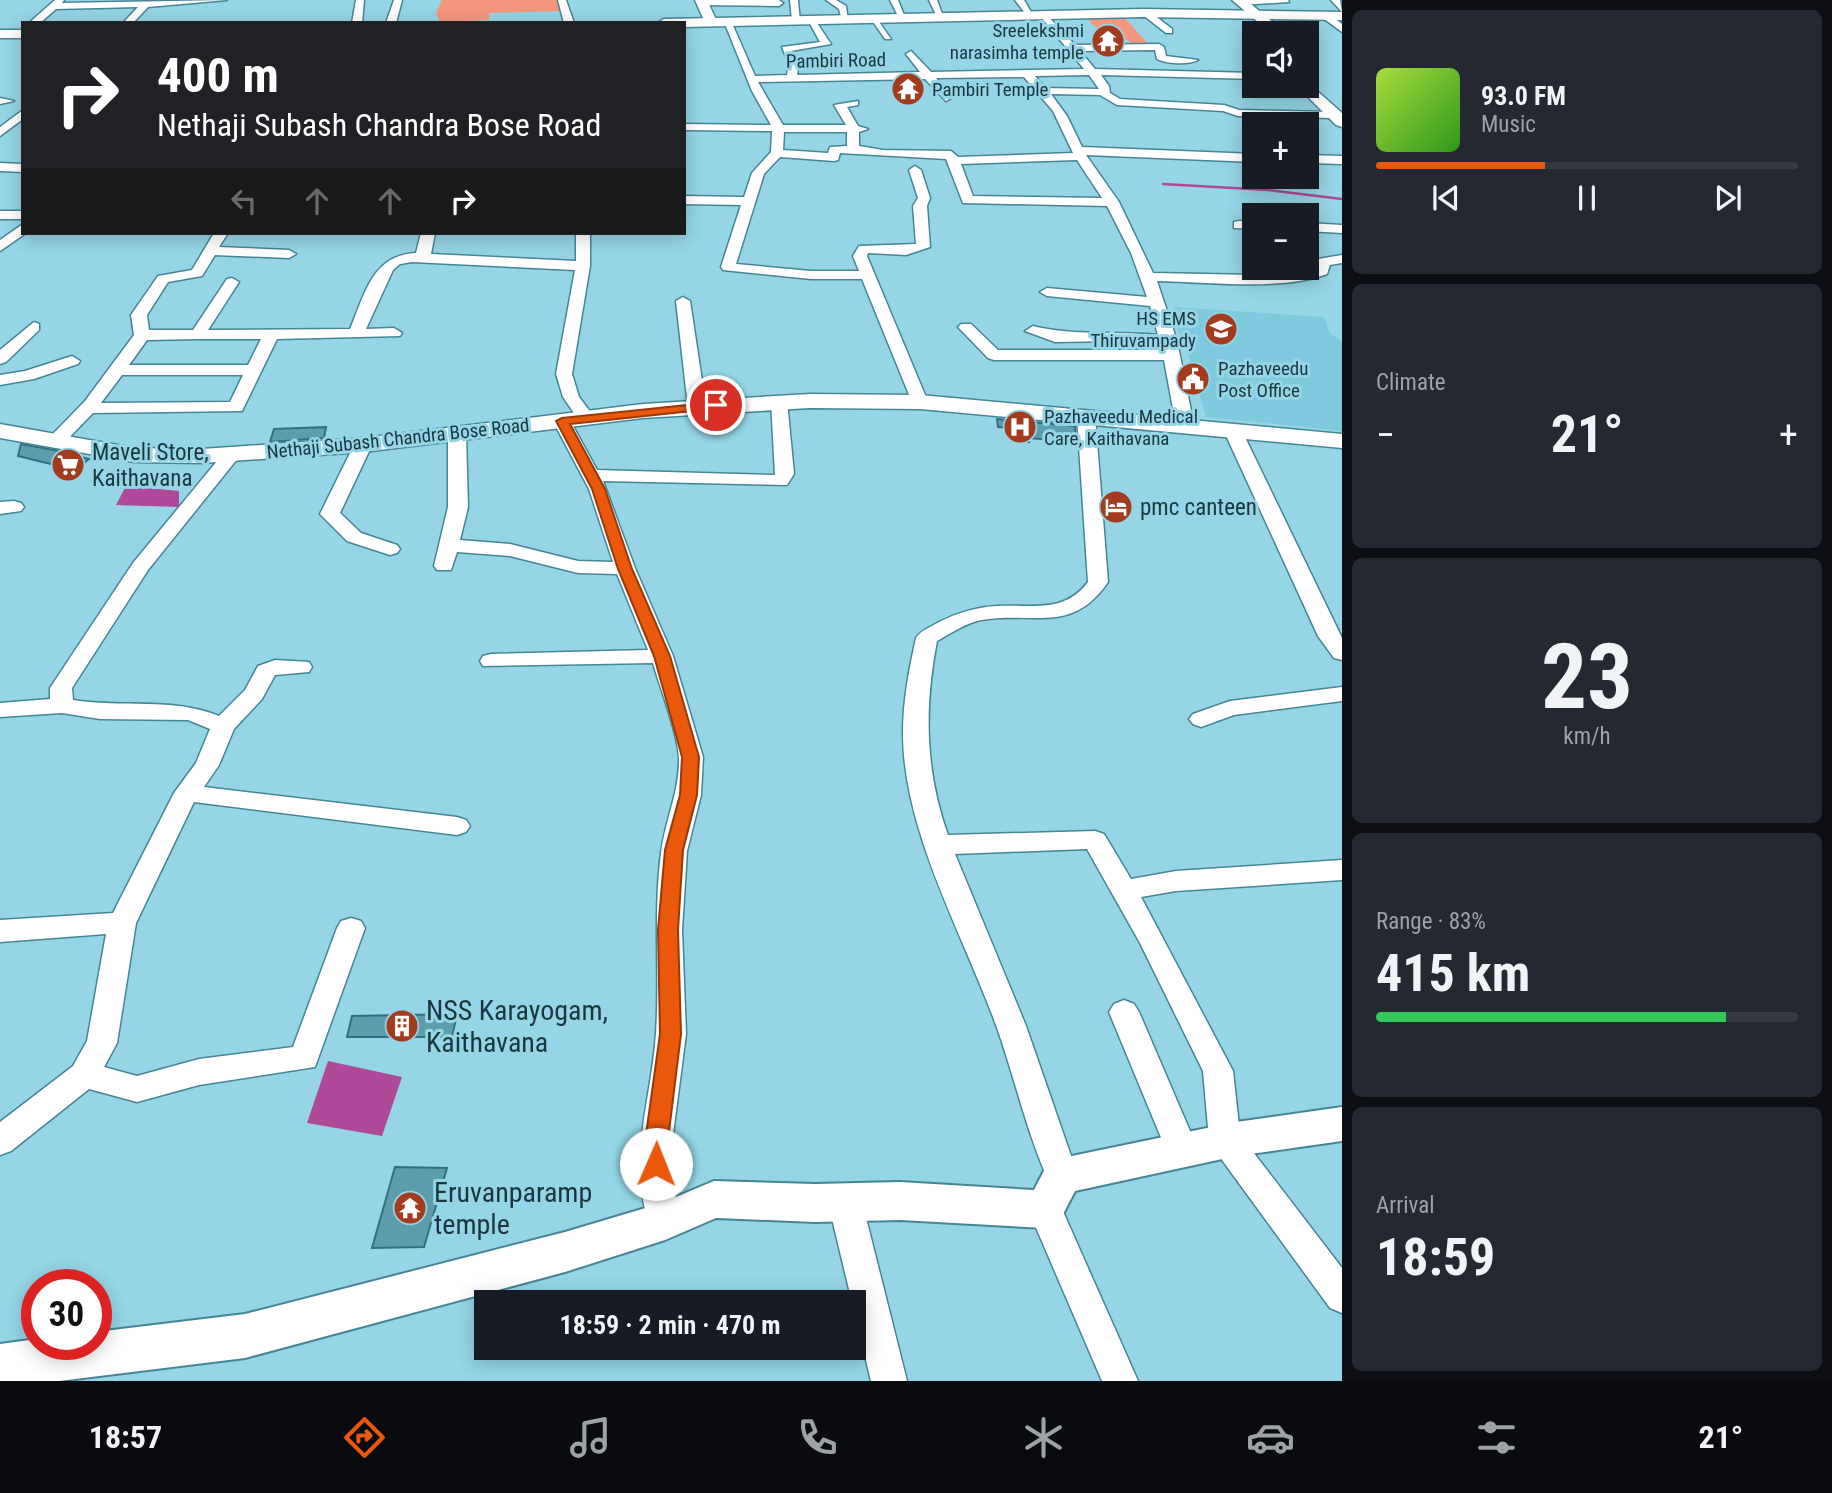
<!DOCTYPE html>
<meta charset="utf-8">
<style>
body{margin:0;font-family:"Roboto Condensed",sans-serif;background:#242831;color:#f1f3f6;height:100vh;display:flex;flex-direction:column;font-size:26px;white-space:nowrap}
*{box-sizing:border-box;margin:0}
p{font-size:23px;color:#9ea1a6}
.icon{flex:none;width:38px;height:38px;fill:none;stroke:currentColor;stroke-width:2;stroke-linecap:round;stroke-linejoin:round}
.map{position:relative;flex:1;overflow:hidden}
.drawer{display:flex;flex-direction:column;gap:10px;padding:10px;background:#0d0f14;width:490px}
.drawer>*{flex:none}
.guide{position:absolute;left:21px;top:21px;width:665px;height:214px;border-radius:0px;box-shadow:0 4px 18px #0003;background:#202124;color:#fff;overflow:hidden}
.buttons{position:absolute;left:1242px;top:21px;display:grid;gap:14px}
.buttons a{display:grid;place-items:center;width:77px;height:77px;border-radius:0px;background:#171b24;box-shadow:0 4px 18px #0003;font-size:35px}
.speed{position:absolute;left:21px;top:1269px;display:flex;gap:14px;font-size:35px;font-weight:700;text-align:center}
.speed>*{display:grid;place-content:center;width:91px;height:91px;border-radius:50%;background:#171b24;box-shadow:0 4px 18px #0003;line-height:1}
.speed .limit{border:10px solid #d22;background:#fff;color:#111}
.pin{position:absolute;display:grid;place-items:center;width:60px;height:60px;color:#fff;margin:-30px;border:4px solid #fff;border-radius:50%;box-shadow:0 2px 7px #0007}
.me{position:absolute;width:77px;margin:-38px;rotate:1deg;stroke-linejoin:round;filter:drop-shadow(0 0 5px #0008)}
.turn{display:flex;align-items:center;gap:24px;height:147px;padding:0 21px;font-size:32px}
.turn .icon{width:91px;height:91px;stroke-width:2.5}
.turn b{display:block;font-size:49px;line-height:60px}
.lanes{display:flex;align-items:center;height:66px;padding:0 21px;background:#0003;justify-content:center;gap:35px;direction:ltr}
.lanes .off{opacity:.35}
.big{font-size:52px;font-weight:700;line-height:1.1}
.drawer .card{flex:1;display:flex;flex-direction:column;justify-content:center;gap:10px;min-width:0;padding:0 24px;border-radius:10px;background:#242831}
.drawer .dial{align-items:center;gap:0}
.dial b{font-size:91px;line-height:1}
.song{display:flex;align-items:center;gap:21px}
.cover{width:84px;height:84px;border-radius:10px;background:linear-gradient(135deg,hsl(80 70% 55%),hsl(110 70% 35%))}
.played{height:7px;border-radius:4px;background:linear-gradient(90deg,#ea580c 40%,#363941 40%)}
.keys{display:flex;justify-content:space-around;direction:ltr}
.heat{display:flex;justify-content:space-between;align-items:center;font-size:38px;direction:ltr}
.charge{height:10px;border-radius:5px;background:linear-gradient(90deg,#34c759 83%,#363941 0)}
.trip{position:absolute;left:474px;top:1290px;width:392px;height:70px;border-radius:0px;background:#171b24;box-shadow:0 4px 18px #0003;font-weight:700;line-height:70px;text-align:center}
.tabs{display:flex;height:112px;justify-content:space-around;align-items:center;background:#090b0e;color:#9ea1a6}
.tabs .icon{width:49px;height:49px}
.tabs .on{color:#ea580c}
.tabs b{font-size:32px;color:#f1f3f6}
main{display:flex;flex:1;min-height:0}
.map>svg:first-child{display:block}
</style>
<main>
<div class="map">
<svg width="1342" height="1381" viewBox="0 0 1342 1381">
<rect width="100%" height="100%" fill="#95d5e7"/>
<polygon fill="#7fcadf" points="1174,307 1324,317 1330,333 1342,342 1342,431 1206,417 1188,355 1169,310 1175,310"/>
<g fill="#f5977c">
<polygon points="400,0 561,0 564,11 489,13 489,20 440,22 436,13 442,0"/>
<polygon points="1123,16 1150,46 1133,46 1128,40 1108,41 1086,17"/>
</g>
<g fill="#af4999">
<polygon points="126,486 179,491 179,507 116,505"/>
<polygon points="328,1061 402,1077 382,1136 307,1123"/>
</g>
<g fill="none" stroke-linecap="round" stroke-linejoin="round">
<polyline stroke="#af4999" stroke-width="2.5" points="1163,184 1268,190 1342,199"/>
</g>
<g fill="#5d9dae" stroke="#317181" stroke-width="2">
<polygon points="997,419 1075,426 1076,442 1028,438 1029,442 1012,441 1011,428 998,427"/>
<polygon points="326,427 324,438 270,442 274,429"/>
<polygon points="21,444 54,450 89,459 75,470 18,456"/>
<polygon points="457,1014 452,1037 347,1037 352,1016"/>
<polygon points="395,1167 447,1168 424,1247 372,1248"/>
</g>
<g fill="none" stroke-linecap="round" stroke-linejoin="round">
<defs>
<g id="minor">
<polygon points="55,0 64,0 62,3 227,0 148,7 133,23 123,23 138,7 56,9 40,23 29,23"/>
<polygon points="356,0 364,0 362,23 352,23"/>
<polygon points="394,0 402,0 396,23 386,23"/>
<polygon points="558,0 566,0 574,23 564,23"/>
<polygon points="703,0 779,0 783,3 779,6 700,5"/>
<polygon points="790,0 798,0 800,22 792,20"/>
<polygon points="826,0 836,0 846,6 848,21 842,21 839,9"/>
<polygon points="890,0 898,0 906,20 900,20"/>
<polygon points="929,0 937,0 944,19 938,19"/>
<polygon points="1015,0 1024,0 1034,17 1028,17"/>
<polygon points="1243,0 1288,0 1289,2 1240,5"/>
<polygon points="1331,0 1340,0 1342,12"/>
<polygon points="1143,11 1149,11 1172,29 1172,33 1166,33 1143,15"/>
<path d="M1044,12L1075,45L1159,44L1164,47L1166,56L1198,60C1189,65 1166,64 1157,59L1155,50L1080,51L1095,69L1255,73V79L1101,75L1109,86L1110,93L1120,99L1224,105L1239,110L1333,112L1339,115L1333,118L1238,116L1223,111L1117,105L1100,95L1051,94L1067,116L1082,147L1255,154V162L1086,155L1119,202L1153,273L1255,275L1312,270L1318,259L1342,255V263L1330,265L1327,274C1283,291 1205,282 1157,281L1177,341L1194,425L1191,429L1185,430L1176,425L1164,360H994L988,358L958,327L961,324H971L998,350H1162L1160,345L1117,341L1055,342L1025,331L1033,326C1073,336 1116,331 1158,335L1150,306L1047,296L1040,292L1047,288L1147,297L1131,253L1107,206L963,203L946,159L840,153L838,160L834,161L780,157L764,174L736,264L811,271H859L853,256L859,246L916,244L913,206L918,198L909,170L915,166L921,170L930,198L927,206L930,247L906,255L868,253L867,256L928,402L920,407L912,402L862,279H811L723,270L721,267L741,205L684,204V196L744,197L752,173L771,152L772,131L684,130V124L771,125L752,91L723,19L731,21L755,76L787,75L789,64L782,47L820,42L808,20L813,17L831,44L791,51L799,64L797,75L920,72L906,54L911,51L931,72L1084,69L1041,17ZM1089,75L1099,89L1045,88L1035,76ZM1024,77L1053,111L1073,153L958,157L951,151L883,150L859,146V132L868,129L858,126L847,107L858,105V101L834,105L846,125H783L758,82L925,79L946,101L951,98L936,78ZM784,132H847V146L830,147L828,153L783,150ZM1077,160L1102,198L973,196L961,164Z"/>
<polygon points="1323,14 1329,14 1342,24 1342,32 1323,18"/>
<polygon points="869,16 875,16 891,39 885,39"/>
<polygon points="0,98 14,101 0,104"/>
<polygon points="23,110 23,119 0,136 0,127"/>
<polygon points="1307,155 1342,156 1342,164 1307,163"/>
<polygon points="0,163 23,164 23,172 0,171"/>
<rect x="0" y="211" width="23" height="8"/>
<polygon points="1239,221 1255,221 1255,229 1234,228 1234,222"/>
<polygon points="1307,223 1342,225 1342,233 1307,231"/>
<polygon points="23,224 23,233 26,233 0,251 0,240"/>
<path d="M214,233H228L219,247L289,250L296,254L289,258L215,255L202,276L168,282L147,315L149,330H193L227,279L232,278L239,282L208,330L350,329C365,294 372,255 416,253L421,233H435L431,254L576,261V233H590V266L572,374L579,397L595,418L592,422H580L563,397L556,374L575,270L412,262L400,264L393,270L366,329L394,328L402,333L400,336L277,339L242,411L93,413L61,446H49L46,442L49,438L85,401L134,335L131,315L158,276L192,270ZM199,339H261L248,365H129L147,340ZM122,375H243L230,402L101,403Z"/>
<polygon points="683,297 690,301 706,407 697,412 688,407 676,301"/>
<polygon points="34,322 39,324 39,330 6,362 0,364 0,350"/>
<polygon points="72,356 80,361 78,364 34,379 0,385 0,375 25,371"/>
<path d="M779,396L787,401L794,474L787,485L603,481L635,568L673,656L703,757L701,795L687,851L682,930L686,1034L672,1142L673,1187L682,1221L677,1232L665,1236L653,1232C624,1167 652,1100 656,1033C660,973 653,914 661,853C665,821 679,793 679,760C679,736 660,688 653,663L483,666L480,661L483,656L491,654L648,650L617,574L578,573L510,556L457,552L451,570H437L434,566L448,507V435L457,430L466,435L468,507L460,540L510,544L578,561L613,562L589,489L553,421L556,417H568L597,470L775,475L771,401Z"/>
<path d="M1086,411L1095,416L1108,582C1072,635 1034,611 981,620C966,623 951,633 937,641C924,708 925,771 948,835L1095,831L1104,834L1131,879L1176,871L1342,860V880L1176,891L1141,897L1233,1071L1240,1135L1342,1268V1313L1330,1308L1214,1149L1209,1139L1203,1071L1140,943L1087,849L955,854L1026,1026L1078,1176L1073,1186L1062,1191L1051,1186C1027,1135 1015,1078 996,1025C963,934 903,831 903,733C903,700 909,670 916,638C921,630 931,627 939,622C957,613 976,607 997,606C1032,604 1064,614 1088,582L1077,416Z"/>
<polygon points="1233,426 1242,431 1342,638 1342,660 1334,658 1318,636 1224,431"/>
<polygon points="363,440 372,445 340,513 361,533 397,545 400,549 397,553 390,555 347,541 320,514 354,445"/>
<path d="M233,448L242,453L148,570L72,688L73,700C122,708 173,697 219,716L245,690L258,666L275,660L309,662L312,667L309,672L275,675L262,699L234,729L219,765L204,787L457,817L466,820L470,826L466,832L457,835L194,802L136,923L117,1043L104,1067L137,1076L199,1059L293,1047L337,928L341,921L351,918L361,921L365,928L315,1067L199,1085L137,1102L89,1089L11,1151L0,1155V1122L73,1066L87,1041L106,934L0,942V920L113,913L174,793L196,763L210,729L188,720L100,719L62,713L0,717V703L50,699V688L133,563L227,449Z"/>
<polygon points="14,501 21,503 24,507 21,511 0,514 0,502"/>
<polygon points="1342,687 1342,701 1234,715 1201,727 1193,724 1189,719 1193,714 1230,701"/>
<polygon points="1124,1000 1134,1004 1139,1012 1199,1152 1194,1162 1183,1166 1172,1162 1167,1152 1109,1012 1114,1004"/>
<polygon points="845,1187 857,1191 862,1202 907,1381 871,1381 828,1202 833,1191"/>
<polygon points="1045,1194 1057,1198 1138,1381 1102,1381 1028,1209 1033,1198"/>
</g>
<polygon id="tertiary" points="1342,1107 1342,1141 1236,1156 1075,1191 1059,1222 1045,1228 900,1220 815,1222 716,1218 665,1240 565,1272 245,1358 59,1381 0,1381 0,1344 37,1339 37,1344 96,1344 96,1332 245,1314 565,1232 659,1204 714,1181 815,1184 900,1182 1034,1190 1048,1163 1062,1158 1236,1122"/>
<g id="secondary">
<polygon points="695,0 707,0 717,22 716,25 706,25"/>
<polygon points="1232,0 1246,0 1286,33 1271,33"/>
<polygon points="1307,82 1342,113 1342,127 1336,125 1297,86 1307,86"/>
<polygon points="810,394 920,395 1342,434 1342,448 920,409 810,408 643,418 363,452 202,463 134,462 0,438 0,424 134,448 202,449 363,438 643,404"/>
</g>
<g id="primary">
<polygon points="1143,9 1342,12 1342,20 1143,17 684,27 684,23 657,23 664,19"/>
<rect x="0" y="30" width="23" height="8"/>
</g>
</defs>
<use href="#minor" stroke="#468596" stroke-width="3"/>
<use href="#tertiary" stroke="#468596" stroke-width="4"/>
<use href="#secondary" stroke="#468596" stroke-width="3"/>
<use href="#primary" stroke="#468596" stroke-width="3"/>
<use href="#minor" fill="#fff" fill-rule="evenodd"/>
<use href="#tertiary" fill="#fff" fill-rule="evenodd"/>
<use href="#secondary" fill="#fff" fill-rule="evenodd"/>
<use href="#primary" fill="#fff" fill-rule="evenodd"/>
</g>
<polygon fill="#ea580c" stroke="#983908" stroke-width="2" points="716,402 722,405 720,408 570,424 605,489 632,569 670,656 699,757 697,795 683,850 678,930 681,1034 664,1172 656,1175 648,1172 645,1142 660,1034 658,930 665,850 680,795 682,757 654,656 618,569 592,489 556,421 562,418"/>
<defs>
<symbol id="temple-disc" viewBox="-11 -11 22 22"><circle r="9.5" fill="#a33c1d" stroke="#95d5e7"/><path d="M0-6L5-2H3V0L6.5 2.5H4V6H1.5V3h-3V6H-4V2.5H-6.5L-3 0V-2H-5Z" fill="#fff"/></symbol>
<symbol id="school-disc" viewBox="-11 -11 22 22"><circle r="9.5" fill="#a33c1d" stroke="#95d5e7"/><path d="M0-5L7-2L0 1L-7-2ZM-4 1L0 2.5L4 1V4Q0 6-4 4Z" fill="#fff"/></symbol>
<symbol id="civic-disc" viewBox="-11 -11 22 22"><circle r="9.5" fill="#a33c1d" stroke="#95d5e7"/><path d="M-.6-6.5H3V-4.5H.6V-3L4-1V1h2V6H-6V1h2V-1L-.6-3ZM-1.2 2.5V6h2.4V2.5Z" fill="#fff"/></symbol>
<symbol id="hospital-disc" viewBox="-11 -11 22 22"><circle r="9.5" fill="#a33c1d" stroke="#95d5e7"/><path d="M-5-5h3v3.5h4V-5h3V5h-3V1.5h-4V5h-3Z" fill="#fff"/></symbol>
<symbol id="supermarket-disc" viewBox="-11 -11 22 22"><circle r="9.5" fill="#a33c1d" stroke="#95d5e7"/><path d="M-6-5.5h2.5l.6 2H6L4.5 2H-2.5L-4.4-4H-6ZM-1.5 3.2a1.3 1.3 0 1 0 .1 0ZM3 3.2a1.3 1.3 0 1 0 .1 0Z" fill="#fff"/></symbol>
<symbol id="hotel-disc" viewBox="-11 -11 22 22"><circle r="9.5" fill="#a33c1d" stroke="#95d5e7"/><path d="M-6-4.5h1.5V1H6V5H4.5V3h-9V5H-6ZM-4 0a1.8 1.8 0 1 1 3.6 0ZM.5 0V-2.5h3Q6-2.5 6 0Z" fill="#fff"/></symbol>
<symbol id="building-disc" viewBox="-11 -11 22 22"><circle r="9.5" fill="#a33c1d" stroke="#95d5e7"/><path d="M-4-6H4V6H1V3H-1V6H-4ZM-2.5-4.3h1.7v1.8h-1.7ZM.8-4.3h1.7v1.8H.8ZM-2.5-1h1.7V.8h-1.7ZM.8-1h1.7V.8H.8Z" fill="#fff"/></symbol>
</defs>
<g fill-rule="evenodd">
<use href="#temple-disc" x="1089" y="22" width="38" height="38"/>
<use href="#temple-disc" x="889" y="70" width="38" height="38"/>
<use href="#school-disc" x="1202" y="310" width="38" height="38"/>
<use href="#civic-disc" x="1174" y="360" width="38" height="38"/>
<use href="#hospital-disc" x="1001" y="408" width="38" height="38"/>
<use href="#supermarket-disc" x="49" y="446" width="38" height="38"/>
<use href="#hotel-disc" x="1097" y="488" width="38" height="38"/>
<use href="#building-disc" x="383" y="1007" width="38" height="38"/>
<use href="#temple-disc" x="391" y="1189" width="38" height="38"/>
</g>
<g text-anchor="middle" stroke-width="6" stroke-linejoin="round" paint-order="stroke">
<g font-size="19" fill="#1c363d" stroke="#95d5e7" text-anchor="start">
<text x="1084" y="37" text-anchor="end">Sreelekshmi<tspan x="1084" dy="22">narasimha temple</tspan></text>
<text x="932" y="96">Pambiri Temple</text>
<text x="1196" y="325" text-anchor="end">HS EMS<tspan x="1196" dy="22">Thiruvampady</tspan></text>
<text x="1218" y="375">Pazhaveedu<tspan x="1218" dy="22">Post Office</tspan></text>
<text x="1044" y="423">Pazhaveedu Medical<tspan x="1044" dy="22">Care, Kaithavana</tspan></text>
</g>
<g font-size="19" fill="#1c363d" stroke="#95d5e7">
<text transform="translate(836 60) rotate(-1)" y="7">Pambiri Road</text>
<text transform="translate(398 438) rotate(-6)" y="7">Nethaji Subash Chandra Bose Road</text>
</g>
<g font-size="23" fill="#1c363d" stroke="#95d5e7" text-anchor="start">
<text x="92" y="460">Maveli Store,<tspan x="92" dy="26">Kaithavana</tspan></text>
<text x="1140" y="515">pmc canteen</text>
</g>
<g font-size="28" fill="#1c363d" stroke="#95d5e7" text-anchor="start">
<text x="426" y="1020">NSS Karayogam,<tspan x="426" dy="32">Kaithavana</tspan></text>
<text x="434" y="1202">Eruvanparamp<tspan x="434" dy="32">temple</tspan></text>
</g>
</g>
</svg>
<div class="buttons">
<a><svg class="icon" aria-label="sound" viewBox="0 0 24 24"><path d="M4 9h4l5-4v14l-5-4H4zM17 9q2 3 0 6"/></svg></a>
<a>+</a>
<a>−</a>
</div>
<div class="speed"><div class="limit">30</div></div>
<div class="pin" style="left:716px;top:405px;background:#d93025"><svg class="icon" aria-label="arrive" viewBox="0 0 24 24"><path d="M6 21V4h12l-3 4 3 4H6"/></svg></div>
<svg class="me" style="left:656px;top:1164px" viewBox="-20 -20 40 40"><circle r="19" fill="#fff"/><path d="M0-13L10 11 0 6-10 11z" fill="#ea580c"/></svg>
<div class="trip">18:59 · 2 min · 470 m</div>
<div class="guide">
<div class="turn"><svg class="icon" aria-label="right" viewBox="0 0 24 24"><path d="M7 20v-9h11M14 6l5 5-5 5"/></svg><div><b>400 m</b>Nethaji Subash Chandra Bose Road</div></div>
<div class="lanes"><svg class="icon off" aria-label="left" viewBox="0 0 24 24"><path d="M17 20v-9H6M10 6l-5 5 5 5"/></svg><svg class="icon off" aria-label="ahead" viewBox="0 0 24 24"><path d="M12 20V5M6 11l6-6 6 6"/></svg><svg class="icon off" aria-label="ahead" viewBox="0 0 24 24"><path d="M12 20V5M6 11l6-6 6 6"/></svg><svg class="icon" aria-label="right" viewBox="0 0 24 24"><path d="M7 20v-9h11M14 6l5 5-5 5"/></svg></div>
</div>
</div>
<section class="drawer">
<div class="card">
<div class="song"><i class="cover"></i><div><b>93.0 FM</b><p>Music</p></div></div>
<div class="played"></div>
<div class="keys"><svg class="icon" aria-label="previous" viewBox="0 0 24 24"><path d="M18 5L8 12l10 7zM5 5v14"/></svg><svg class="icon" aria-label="pause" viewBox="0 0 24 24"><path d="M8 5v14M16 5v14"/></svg><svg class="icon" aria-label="next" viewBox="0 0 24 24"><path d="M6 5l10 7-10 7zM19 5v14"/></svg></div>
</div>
<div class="card"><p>Climate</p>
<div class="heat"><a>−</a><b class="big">21°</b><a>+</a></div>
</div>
<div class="card dial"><b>23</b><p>km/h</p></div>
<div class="card"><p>Range · 83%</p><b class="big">415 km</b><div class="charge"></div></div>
<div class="card"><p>Arrival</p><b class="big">18:59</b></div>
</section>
</main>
<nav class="tabs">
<b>18:57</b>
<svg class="icon on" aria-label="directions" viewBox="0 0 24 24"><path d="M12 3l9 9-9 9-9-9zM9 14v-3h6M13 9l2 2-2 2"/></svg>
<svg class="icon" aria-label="music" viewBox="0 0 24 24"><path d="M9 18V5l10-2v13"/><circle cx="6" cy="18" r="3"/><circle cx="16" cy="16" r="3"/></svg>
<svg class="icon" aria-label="phone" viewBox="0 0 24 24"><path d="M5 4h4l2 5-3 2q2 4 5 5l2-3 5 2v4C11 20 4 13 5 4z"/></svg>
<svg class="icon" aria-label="climate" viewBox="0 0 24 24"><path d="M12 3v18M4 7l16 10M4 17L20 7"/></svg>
<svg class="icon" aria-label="car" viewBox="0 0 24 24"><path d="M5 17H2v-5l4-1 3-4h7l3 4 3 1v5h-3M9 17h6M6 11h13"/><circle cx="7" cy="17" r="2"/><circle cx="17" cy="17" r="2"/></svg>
<svg class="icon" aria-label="filters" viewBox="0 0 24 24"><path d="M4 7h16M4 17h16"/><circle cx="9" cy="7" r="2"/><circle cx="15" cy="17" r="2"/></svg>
<b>21°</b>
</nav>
